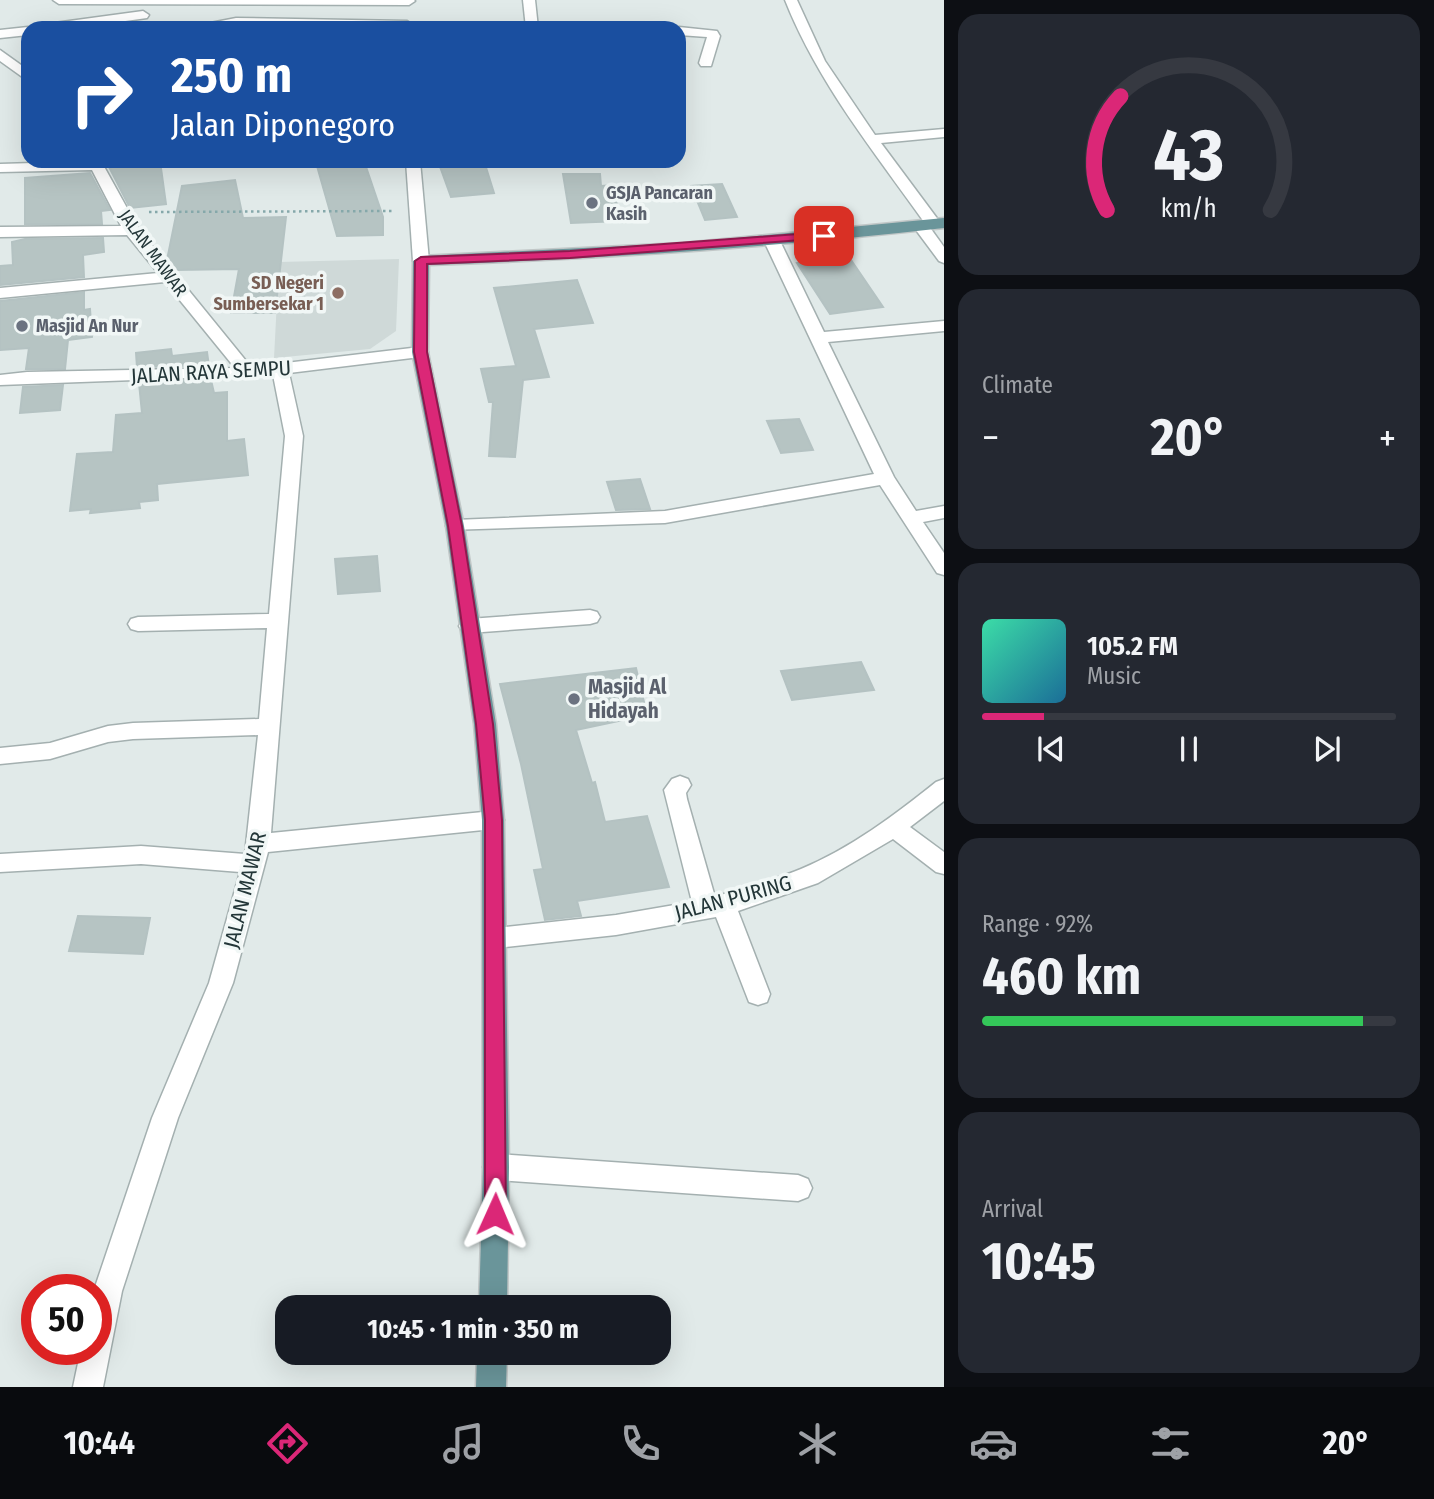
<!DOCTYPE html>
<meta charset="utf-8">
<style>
body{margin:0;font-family:"Fira Sans Condensed",sans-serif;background:#242831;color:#f1f3f6;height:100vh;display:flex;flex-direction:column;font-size:26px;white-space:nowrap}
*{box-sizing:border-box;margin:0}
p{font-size:23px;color:#9ea1a6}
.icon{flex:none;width:38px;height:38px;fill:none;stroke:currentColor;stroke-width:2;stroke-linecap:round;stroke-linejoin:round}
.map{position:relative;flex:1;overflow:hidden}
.drawer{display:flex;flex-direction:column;gap:14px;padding:14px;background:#0d0f14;width:490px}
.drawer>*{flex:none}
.hud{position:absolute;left:21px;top:21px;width:665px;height:147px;border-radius:21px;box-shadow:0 7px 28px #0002;background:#1a4fa0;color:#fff;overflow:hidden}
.speed{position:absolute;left:21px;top:1274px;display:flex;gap:14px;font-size:35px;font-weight:700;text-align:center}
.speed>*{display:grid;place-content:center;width:91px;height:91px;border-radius:50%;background:#171b24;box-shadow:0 7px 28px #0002;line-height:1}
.speed .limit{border:10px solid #d22;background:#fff;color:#111}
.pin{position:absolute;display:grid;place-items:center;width:60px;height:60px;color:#fff;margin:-30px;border-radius:14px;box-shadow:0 4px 10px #0006}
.me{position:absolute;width:77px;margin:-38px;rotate:1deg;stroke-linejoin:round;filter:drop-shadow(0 0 5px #0008)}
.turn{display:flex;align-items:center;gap:24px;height:147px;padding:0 35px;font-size:32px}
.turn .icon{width:91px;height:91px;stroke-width:2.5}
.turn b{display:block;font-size:49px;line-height:60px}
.big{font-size:52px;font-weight:700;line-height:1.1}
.drawer .card{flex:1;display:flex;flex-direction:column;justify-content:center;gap:10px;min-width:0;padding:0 24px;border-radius:21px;background:#242831}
.drawer .dial{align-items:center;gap:0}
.dial svg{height:182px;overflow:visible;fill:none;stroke:#363941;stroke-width:7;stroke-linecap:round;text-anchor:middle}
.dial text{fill:#f1f3f6;stroke:none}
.song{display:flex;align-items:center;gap:21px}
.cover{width:84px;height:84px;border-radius:10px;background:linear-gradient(135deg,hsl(160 70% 55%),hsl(200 70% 35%))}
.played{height:7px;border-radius:4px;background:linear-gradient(90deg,#db2777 15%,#363941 15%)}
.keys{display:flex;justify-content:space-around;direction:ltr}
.heat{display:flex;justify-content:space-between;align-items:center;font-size:38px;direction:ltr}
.charge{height:10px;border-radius:5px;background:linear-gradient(90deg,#34c759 92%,#363941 0)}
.trip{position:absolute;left:275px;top:1295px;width:396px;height:70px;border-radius:21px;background:#171b24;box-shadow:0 7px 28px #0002;font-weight:700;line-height:70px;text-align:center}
.dock{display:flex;height:112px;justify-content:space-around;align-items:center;background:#090b0e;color:#9ea1a6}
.dock .icon{width:49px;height:49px}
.dock .current{color:#db2777}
.dock b{font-size:32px;color:#f1f3f6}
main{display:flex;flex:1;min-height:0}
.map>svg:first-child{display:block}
</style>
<main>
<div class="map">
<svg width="944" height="1387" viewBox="0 0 944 1387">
<rect width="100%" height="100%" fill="#e1eae9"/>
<polygon fill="#cfd9d8" points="399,259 396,331 370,349 274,358 279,262"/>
<g fill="#b6c4c3" stroke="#b4c2c2" stroke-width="2">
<polygon points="106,161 160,161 166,204 130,208"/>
<polygon points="322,161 364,161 383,217 383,235 337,236 317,166 323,166"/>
<polygon points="438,161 484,161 494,193 451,197"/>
<polygon points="90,173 110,210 101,211 102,224 25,224 25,178"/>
<polygon points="563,174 600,174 601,186 613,185 620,221 571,223"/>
<polygon points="235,180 243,218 286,217 275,313 231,313 239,269 175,270 167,260 182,186"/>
<polygon points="722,184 737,217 705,220 691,186"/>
<polygon points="103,238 104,252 83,255 84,277 0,285 0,266 13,265 12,242 25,239"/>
<polygon points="849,257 883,307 830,314 797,263"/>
<polygon points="577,280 593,323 534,329 549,377 523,380 515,457 489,456 493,402 489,402 481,369 516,366 494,288"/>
<polygon points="84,292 84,310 90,309 92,337 68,340 65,369 26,369 29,348 0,350 0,301"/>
<polygon points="171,349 172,356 207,352 209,366 137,367 136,353"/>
<polygon points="211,380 214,393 227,392 227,441 244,439 248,475 157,484 158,500 139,502 140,508 90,513 91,509 70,511 77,454 113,452 116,415 142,413 139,383"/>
<polygon points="63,385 60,410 20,413 23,387"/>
<polygon points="799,419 813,450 781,453 767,421"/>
<polygon points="640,479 650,509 616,510 607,482"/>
<polygon points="377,556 380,591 338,594 335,559"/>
<polygon points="861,662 874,690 792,700 781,671"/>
<polygon points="636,668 647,715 576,730 592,783 595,782 605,822 647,816 669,887 577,901 581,916 545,920 534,870 543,869 521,764 500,684"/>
<polygon points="78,916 150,918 143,954 69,951"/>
</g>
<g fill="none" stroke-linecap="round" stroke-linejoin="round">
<defs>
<g id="minor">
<polygon points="53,0 414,0 415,1 409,5 59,4"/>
<polygon points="523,0 535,0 538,28 526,28"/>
<path d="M785,0H797L825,61L875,135L944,129V137L881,143L942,225L939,228L931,229L944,247V263L939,261L913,226L916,223L924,222C873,150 818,83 785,0Z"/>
<polygon points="143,11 149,15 147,18 75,28 41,28 47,24"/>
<polygon points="236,18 407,21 413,25 410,28 236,26 198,28 200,25"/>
<polygon points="28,27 31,28 28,28 28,35 0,38 0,30"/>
<polygon points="679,27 717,31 720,36 711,66 701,66 699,63 707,37 679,35 679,28 676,28"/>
<polygon points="0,50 28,70 28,81 0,61"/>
<polygon points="101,161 138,228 251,367 420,347 428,352 420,357 289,373 303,436 271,833 493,811 501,814 504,820 501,826 493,829 268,852 233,983 178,1118 122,1291 103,1387 73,1387 81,1349 96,1349 94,1290 152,1118 209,983 240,872 141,864 0,872 0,854 141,846 245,854 258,735 133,739 108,742 50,759 0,764 0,748 50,743 108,726 133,723 259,719 267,628 138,631 131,629 128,624 131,619 138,617 269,614 285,436 273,375 0,385 0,375 27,372 235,368 165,282 0,298 0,288 158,273 127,235 0,237 0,227 121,226 92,170 0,172 0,164"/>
<polygon points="406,161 420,161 429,261 421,266 413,261"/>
<polygon points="772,236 780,241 824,332 944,321 944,331 828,342 894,477 916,511 944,506 944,518 923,522 944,553 944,575 937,573 880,485 665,523 448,530 446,526 448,522 455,520 665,511 874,474 764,241"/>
<polygon points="590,610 597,612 600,617 597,622 590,624 469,633 462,631 459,626 462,621 469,619"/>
<path d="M680,776L688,779L691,785L686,793L687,799L715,897C743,887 773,881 801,869C851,848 895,815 936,782L944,779V801L910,827L944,852V874L936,872L893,839L818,883L738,911L770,994L767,1002L758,1005L749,1002L716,917L616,935L496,948L487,945L484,938L487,931L496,928L616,915L692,902L664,790L672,779Z"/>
<polygon points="496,1154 798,1175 808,1179 812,1188 808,1197 798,1201 496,1180 486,1176 483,1167 486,1158"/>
</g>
<g id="major">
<path d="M944,218V228C773,247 601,259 429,265L428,352L464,526L496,724L504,820L509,1167L507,1307H479L483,1167L482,820L474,724L446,526L412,352L413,261L421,256L683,243Z"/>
<polygon points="477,1353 507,1353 506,1387 476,1387"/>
</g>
</defs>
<use href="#minor" stroke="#a4b0b0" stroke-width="3"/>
<use href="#major" stroke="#c1c7c7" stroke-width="3"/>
<polyline stroke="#85a8aa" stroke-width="2.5" stroke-dasharray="2.5 3.5" stroke-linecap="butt" points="149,212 392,211"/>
<use href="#minor" fill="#fff" fill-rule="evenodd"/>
<use href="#major" fill="#6a959a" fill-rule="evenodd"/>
</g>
<polygon fill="#db2777" stroke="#8e194d" stroke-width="2" points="824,232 828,233 828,238 570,258 427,264 427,352 462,526 493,724 502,820 506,1214 502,1221 495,1224 488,1221 485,1214 485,820 476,724 448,526 414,352 415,261 421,257 570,251"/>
<g fill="#6b7280" stroke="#f1f7f6" stroke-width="2.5">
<circle cx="592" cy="203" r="7"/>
<circle cx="22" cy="326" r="7"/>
<circle cx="574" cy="699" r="7"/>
</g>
<circle fill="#8d6e63" stroke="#f1f7f6" stroke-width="2.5" cx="338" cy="293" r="7"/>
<g text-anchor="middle" stroke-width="7" stroke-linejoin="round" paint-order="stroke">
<g font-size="18" font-weight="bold" fill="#5b616d" stroke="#f1f7f6" text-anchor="start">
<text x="606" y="199">GSJA Pancaran<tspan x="606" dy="21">Kasih</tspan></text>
<text x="36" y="332">Masjid An Nur</text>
</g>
<g font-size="18" fill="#233638" stroke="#f1f7f6">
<text transform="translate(153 253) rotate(54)" y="6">JALAN MAWAR</text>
</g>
<g font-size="18" font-weight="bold" fill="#785e54" stroke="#f1f7f6" text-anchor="end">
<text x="324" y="289">SD Negeri<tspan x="324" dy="21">Sumbersekar 1</tspan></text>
</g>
<g font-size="21" fill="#233638" stroke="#f1f7f6">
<text transform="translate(211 372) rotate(-3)" y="7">JALAN RAYA SEMPU</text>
<text transform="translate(245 890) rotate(-76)" y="7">JALAN MAWAR</text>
<text transform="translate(733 898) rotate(-15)" y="7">JALAN PURING</text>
</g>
<g font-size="21" font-weight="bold" fill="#5b616d" stroke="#f1f7f6" text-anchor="start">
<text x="588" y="694">Masjid Al<tspan x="588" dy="24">Hidayah</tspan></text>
</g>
</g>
</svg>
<div class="speed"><div class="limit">50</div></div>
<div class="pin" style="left:824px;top:236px;background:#d93025"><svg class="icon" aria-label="arrive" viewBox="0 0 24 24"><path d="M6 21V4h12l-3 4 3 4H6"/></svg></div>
<svg class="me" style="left:495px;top:1214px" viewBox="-20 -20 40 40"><path d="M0-17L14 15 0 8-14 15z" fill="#db2777" stroke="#fff" stroke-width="4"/></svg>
<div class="trip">10:45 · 1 min · 350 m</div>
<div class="hud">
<div class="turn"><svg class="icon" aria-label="right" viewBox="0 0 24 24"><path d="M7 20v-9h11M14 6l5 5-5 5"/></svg><div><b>250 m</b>Jalan Diponegoro</div></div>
</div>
</div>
<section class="drawer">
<div class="card dial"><svg viewBox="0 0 100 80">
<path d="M14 69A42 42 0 1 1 86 69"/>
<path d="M14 69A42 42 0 0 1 20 19" stroke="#db2777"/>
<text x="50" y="56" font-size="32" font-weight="700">43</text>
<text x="50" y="72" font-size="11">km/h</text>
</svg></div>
<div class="card"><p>Climate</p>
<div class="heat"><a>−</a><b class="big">20°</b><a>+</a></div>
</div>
<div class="card">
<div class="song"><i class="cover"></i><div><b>105.2 FM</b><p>Music</p></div></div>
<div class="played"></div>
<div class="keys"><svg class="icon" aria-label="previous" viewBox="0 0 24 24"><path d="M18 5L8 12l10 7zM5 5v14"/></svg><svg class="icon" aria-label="pause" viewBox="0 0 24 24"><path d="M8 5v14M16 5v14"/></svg><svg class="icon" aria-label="next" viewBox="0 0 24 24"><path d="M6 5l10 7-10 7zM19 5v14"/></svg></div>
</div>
<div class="card"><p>Range · 92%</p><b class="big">460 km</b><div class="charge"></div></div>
<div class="card"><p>Arrival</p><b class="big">10:45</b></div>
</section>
</main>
<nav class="dock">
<b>10:44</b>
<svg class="icon current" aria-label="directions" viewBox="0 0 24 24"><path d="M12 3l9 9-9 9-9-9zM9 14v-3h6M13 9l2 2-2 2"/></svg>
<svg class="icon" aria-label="music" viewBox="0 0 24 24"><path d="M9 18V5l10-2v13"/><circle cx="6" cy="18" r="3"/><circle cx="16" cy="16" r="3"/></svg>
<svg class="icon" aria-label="phone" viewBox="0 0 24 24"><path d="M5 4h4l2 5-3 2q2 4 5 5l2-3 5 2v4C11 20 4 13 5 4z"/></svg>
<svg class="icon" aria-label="climate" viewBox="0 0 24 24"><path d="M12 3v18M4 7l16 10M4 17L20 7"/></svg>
<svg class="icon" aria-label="car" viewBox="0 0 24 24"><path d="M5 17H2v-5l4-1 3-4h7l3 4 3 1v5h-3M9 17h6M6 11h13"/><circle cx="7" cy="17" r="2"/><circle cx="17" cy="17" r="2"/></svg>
<svg class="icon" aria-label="filters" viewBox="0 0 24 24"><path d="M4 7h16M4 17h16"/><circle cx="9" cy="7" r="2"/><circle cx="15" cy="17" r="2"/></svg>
<b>20°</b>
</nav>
